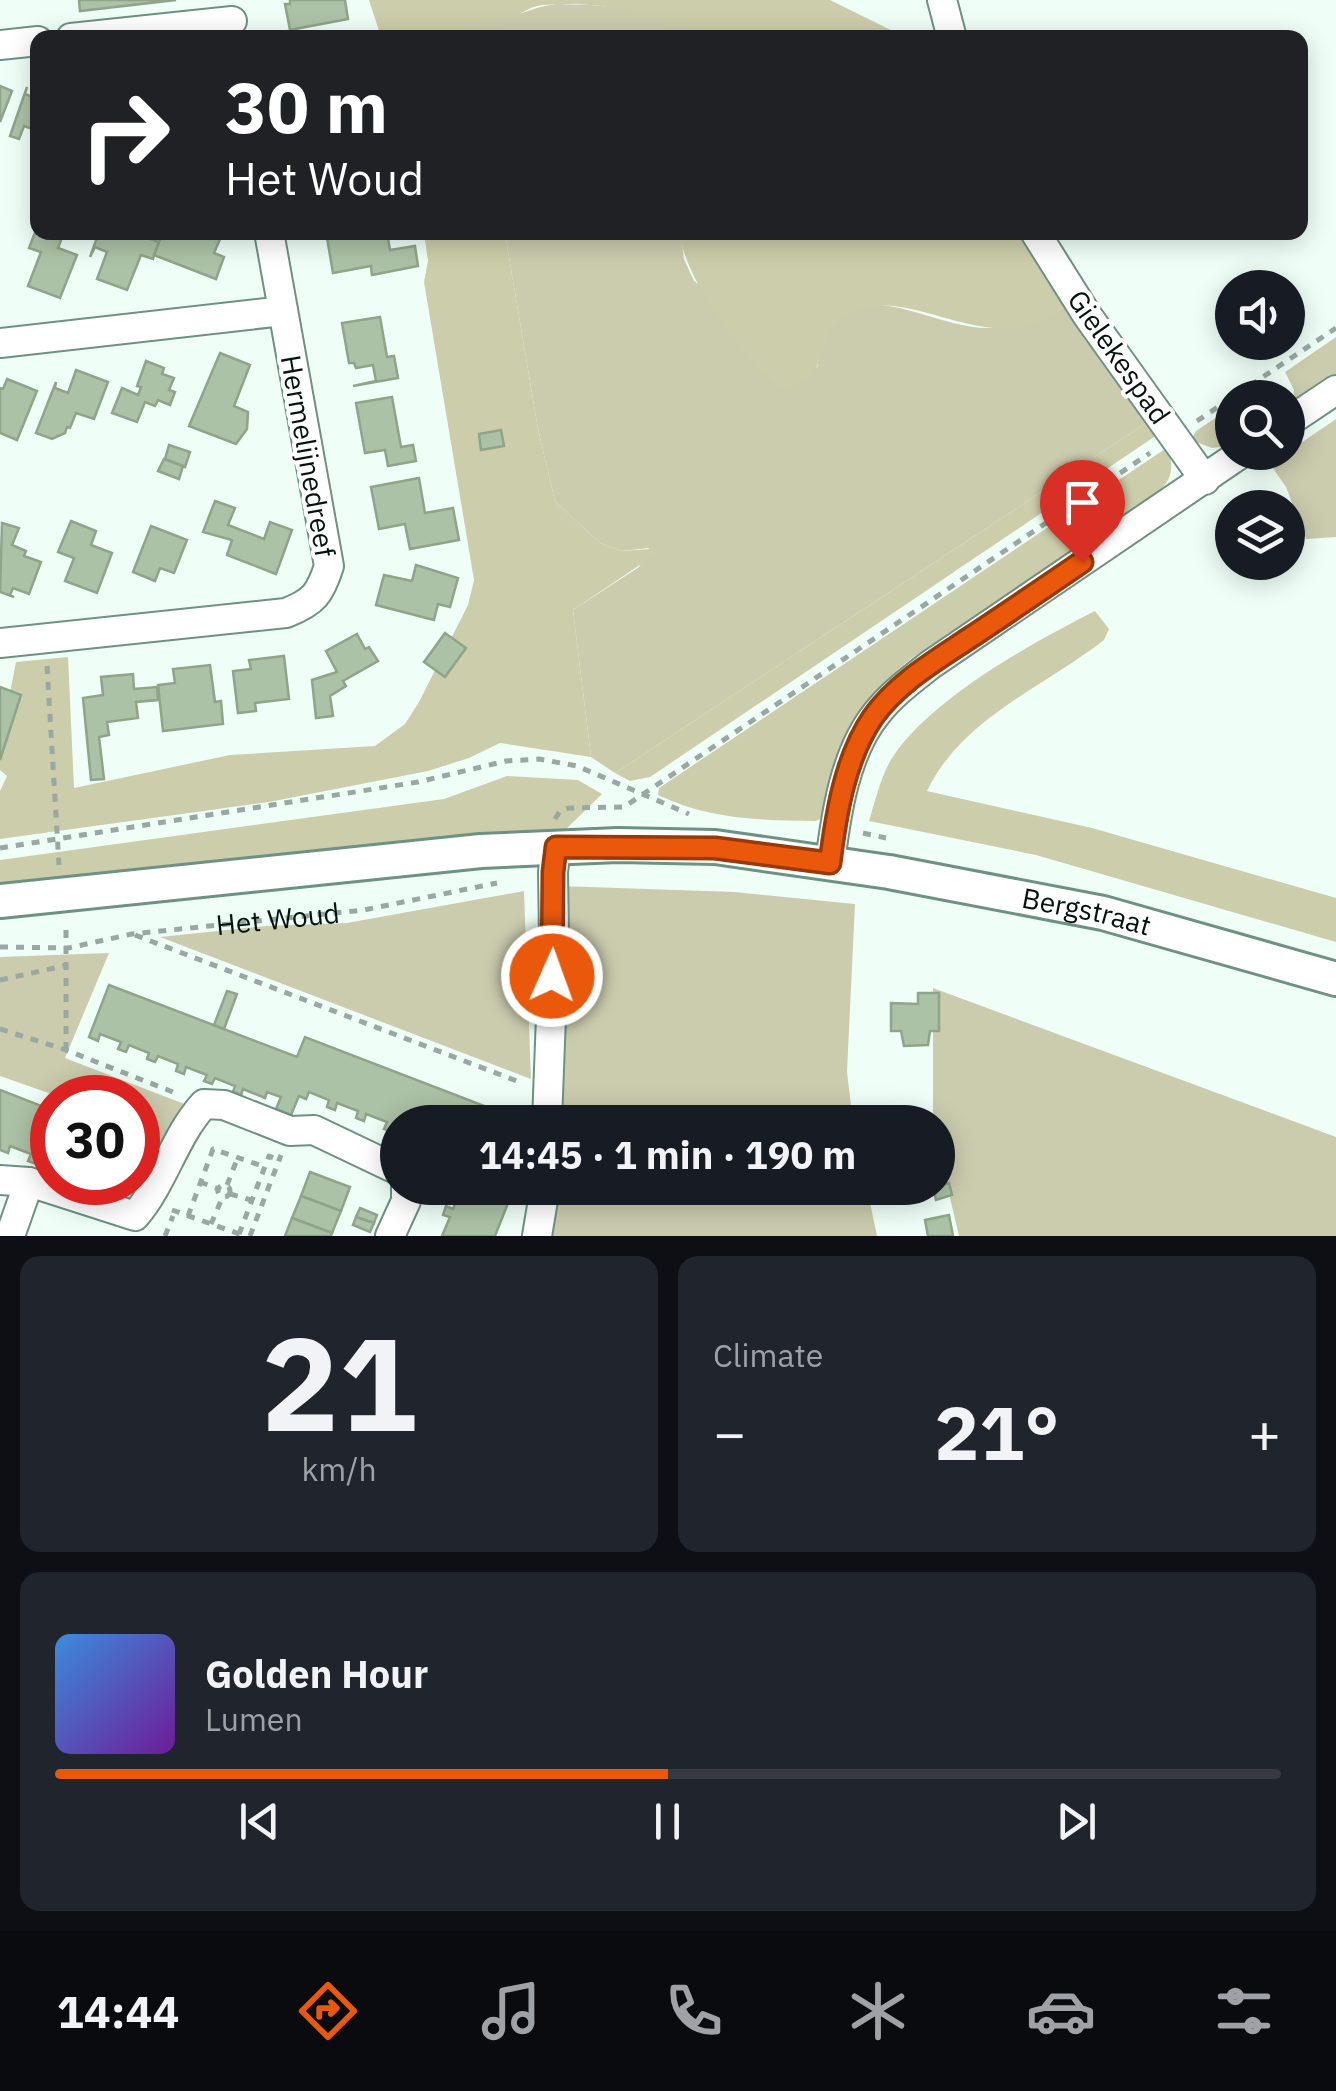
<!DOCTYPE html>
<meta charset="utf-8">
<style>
body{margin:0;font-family:"IBM Plex Sans",sans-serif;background:#20242c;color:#f1f3f6;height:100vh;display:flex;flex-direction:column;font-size:38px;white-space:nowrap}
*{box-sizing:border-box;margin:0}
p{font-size:32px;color:#9ea1a6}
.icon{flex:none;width:55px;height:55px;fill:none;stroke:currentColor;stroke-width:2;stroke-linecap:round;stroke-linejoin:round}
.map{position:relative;height:1236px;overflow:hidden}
.side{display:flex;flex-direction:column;gap:20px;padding:20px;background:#0d0f14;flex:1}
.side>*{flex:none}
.top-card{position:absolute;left:30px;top:30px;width:1278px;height:210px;border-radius:20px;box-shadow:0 5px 25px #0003;background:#202124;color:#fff;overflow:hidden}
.tools{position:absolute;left:1215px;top:270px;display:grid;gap:20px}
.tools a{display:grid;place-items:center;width:90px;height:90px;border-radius:50%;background:#171b24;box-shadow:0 5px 25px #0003;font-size:50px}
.speed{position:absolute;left:30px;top:1075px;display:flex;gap:20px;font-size:50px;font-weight:700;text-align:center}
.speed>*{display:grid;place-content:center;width:130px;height:130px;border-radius:50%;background:#171b24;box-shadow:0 5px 25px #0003;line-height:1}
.speed .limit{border:15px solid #d22;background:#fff;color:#111}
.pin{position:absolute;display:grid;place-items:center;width:85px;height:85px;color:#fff;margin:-102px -42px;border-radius:50% 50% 50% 0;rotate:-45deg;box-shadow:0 0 10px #0007}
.pin .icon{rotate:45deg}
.me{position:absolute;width:110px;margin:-55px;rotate:2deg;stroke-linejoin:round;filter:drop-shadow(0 0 8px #0008)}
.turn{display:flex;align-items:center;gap:35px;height:210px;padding:0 30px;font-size:45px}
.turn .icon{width:130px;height:130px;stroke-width:2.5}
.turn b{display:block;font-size:70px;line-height:85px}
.big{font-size:75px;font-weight:700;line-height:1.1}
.side .widget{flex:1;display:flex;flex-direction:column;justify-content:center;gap:15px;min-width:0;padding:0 35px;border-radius:20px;background:#20242c}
.side .dial{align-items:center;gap:0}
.dial b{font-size:130px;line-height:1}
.song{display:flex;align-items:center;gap:30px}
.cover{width:120px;height:120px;border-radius:15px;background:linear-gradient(135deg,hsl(210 70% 55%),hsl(280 70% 35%))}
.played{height:10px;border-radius:5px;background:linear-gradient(90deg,#ea580c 50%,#363941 50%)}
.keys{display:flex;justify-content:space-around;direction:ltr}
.heat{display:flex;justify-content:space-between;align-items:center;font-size:55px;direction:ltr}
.side .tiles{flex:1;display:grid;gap:20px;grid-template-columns:1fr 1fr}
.widget:last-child{grid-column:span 2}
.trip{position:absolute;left:380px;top:1105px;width:575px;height:100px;border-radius:50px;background:#171b24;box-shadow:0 5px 25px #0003;font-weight:700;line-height:100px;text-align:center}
.tabs{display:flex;height:160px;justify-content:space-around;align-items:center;background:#090b0e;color:#9ea1a6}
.tabs .icon{width:70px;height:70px}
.tabs .on{color:#ea580c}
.tabs b{font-size:45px;color:#f1f3f6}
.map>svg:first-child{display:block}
</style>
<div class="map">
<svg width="1336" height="1236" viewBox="0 0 1336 1236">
<rect width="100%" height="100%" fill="#effff8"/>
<g fill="#cbccae">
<path d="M557,4C598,5 652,5 682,37L471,38V34C501,23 525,8 557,4Z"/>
<path d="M505,233H681L684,259L694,281L817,368C838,255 923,328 987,328C999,328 1013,323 1025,321C1042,317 1053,316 1066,304L1152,419L615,773L591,757L573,610L639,567L649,548L621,551L600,543L555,501L538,429Z"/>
<polygon points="1336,337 1336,376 1288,409 1288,400 1293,398 1294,390 1285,372"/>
<polygon points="1232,407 1232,446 1212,448 1191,440 1196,431"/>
<polygon points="1336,419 1336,537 1306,539 1286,487 1270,464"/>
<polygon points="560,886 735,892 855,904 847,1072 853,1122 559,1122 567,966"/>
<polygon points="524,891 531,1079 160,937 266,926 347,923"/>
<polygon points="109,953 65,1058 187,1105 142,1182 138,1179 138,1138 141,1127 138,1125 138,1098 60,1097 0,1076 0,957"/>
<polygon points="933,988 1336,1137 1336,1236 959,1236 938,1147 938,1122 933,1122"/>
<polygon points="552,1188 867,1188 877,1236 547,1236"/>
</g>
<g fill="#cccdaa">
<path d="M369,0H830L905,37H682C654,7 577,0 537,6C526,9 519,15 509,20C498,27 483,29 471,33V37H381Z"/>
<path d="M681,232L1020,233L1066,304C989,375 895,262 834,326C820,341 822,359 813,375L794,387L781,388C750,370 677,268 681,232Z"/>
<polygon points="424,233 505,233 538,429 555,501 600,543 621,551 665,548 573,610 591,757 500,743 469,758 428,771 269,802 0,839 0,791 7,776 0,770 0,760 19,702 9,698 16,662 68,657 74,788 230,755 375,746 405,724 419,702 468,605 474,580 424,282 428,261"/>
<polygon points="1152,419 1160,433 650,777 630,781 615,773"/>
<path d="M1168,447C1173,466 1174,478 1158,492L912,658C855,702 837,750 822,818L816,821C760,820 710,820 658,795L659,788Z"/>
<path d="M1095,611L1109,629L1104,640C1045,686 961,719 927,791L1092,828L1336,898V942L1036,855L869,821C876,799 881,774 894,755C934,697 1032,643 1095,611Z"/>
<polygon points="507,776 578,780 602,794 563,832 0,895 0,860 444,799"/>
</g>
<g fill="#acc2a6" stroke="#8fa489" stroke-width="2.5">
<polygon points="79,0 176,0 80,11"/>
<polygon points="290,0 345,0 348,19 290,30 285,4 290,4"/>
<polygon points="0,86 12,91 0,122"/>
<polygon points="27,87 25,94 38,99 38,131 24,126 19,139 10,136"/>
<polygon points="38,225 38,232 64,232 58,248 77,255 60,298 28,286 41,252 29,248"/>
<polygon points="99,232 132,232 159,242 153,259 141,255 127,290 97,279 107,252 95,247 90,257"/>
<polygon points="163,232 209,232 221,237 214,253 224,257 216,279 154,255"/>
<polygon points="326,232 387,232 390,250 415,246 418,266 372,275 371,266 333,273"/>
<polygon points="380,317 387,357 394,356 398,378 353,386 376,381 373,365 356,368 354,363 349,363 342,323"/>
<polygon points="220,353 250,365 234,406 248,412 247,429 236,444 189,426"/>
<polygon points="146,361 164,368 162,374 174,378 169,390 175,392 170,405 158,400 155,406 145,402 137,422 112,413 122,388 138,395 141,387 137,386"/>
<polygon points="76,370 108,382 94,419 76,413 70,428 67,427 65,433 52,439 36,433 56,382 55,388 68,393"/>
<polygon points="7,379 37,391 17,440 0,433 0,388 3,389"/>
<polygon points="392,397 401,447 413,445 416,461 388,466 385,450 365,453 356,403"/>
<polygon points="501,430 504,446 481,450 479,434"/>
<polygon points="169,445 190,452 185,467 165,459"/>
<polygon points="164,459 183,466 179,479 158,471"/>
<polygon points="419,478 425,513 453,508 459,540 410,549 405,524 379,529 371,487"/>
<polygon points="215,501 235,508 228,525 264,539 270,522 292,530 276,574 227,555 232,540 203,532"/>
<polygon points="71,521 96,531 91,545 112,553 97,593 65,581 74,558 58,552"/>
<polygon points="2,523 19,528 12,545 26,551 24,556 41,562 29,594 13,588 10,595 14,597 0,592"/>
<polygon points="151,526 187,540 174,573 160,568 155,581 133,572"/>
<polygon points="416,565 458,578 450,607 438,604 434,620 376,605 384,575 412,581"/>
<polygon points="445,633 466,648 445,677 424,662"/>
<polygon points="357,634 365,649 369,647 378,661 343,681 346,686 330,696 333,716 316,718 312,680 337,672 326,651"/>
<polygon points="284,656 289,699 255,703 256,711 238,713 233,671 251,669 249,660"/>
<polygon points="210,665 215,702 221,701 223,724 163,731 158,685 175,683 173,669"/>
<polygon points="133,674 134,689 157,687 158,700 136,702 138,718 107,722 109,735 99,737 104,779 91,780 83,698 103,695 101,677"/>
<polygon points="0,687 21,695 0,760"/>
<polygon points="109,985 297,1057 305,1037 492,1109 487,1122 398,1122 392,1132 384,1129 387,1122 366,1114 364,1121 356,1118 358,1111 337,1103 335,1110 327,1107 329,1100 309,1092 306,1099 299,1096 291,1115 276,1109 281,1097 267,1092 265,1098 243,1089 241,1095 233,1092 235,1086 215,1078 212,1084 204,1081 207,1075 186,1067 184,1074 176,1071 178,1064 158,1056 155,1062 147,1059 149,1053 129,1045 126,1052 118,1049 121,1042 100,1034 98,1041 89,1037"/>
<polygon points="227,991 237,994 224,1029 214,1025"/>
<polygon points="918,993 939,993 939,1031 930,1031 928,1045 904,1046 901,1031 891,1031 891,1003 918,1004"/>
<polygon points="0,1090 52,1110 52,1163 39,1158 36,1164 28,1161 31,1154 10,1146 8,1153 0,1150"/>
<polygon points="310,1172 350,1187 341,1211 301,1196"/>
<polygon points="949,1183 952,1195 936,1200 933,1188"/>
<polygon points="457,1188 483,1188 510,1198 495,1236 442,1236 450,1217 443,1215 446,1206 453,1209 461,1189"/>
<polygon points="301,1196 341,1211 332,1233 292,1218"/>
<polygon points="360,1208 377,1215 374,1223 356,1217"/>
<polygon points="949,1215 953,1236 928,1236 925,1220"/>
<polygon points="356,1217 374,1223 370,1232 353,1225"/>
<polygon points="292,1218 332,1233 331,1236 285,1236"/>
</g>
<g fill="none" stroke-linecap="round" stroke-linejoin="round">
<defs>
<g id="minor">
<polyline points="942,0 952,38"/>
<polyline points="71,38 232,21"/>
<polyline points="0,45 38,41"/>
<polyline points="1035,232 1087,315 1205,480"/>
<polyline points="0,343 283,311"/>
<polyline points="1288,422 1336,390"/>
<path d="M0,643L286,613C314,602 320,594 329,566L269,232"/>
<path d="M830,863C836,814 845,752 877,713C892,694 911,680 930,665L1243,452"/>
<polyline points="547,1122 554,937 553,872 556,847"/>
<path d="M0,1180L29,1182L135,1216C164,1182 174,1137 204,1104L224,1105L290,1131L314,1130L398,1170"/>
<polyline points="10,1236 29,1182"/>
<polyline points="390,1236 406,1201 406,1188"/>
<polyline points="537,1236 545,1188"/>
</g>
<g id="tertiary">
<path id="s2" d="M0,901L481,851L618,845L715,847L889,872L1103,913L1336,979"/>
</g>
</defs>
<use href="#minor" stroke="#6d9183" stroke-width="32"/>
<use href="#tertiary" stroke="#6d9183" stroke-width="38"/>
<g stroke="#99a8a2" stroke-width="5" stroke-dasharray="8 8" stroke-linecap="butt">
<polyline points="1197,421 1336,328"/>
<polyline points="47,666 59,865"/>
<polyline points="555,819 560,811 569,808 624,807 1150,453"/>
<polyline points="863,833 886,838"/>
<polyline points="0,848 418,782 506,761 539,759 577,766 689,814"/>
<polyline points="135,935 522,1083"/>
<path id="s1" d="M0,947L68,948L132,934L364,910L497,883"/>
<polyline points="0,980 68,965"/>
<polyline points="0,1029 66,1050 178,1094"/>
<polyline points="66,1050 66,925"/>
<polyline points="200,1182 219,1189"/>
<polyline points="227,1185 238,1157"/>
<circle cx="224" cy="1191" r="6"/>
<polyline points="230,1194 251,1200"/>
<polyline points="172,1210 245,1236"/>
<polyline points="188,1216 213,1149 265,1167"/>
<polyline points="211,1224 223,1196"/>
<polyline points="239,1234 269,1156 279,1160"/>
<polyline points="165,1236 173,1216"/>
<polyline points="250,1236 281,1155"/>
</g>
<use href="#minor" stroke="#fff" stroke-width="28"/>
<use href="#tertiary" stroke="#fff" stroke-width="32"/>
</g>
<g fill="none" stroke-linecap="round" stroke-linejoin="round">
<defs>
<path id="route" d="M552,976L553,872L556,847L715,848L830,863C836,814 845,758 873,717C896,684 935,661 968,639C1006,614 1044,588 1082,562"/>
</defs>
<use href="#route" stroke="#983908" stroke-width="25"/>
<use href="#route" stroke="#ea580c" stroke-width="18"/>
</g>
<g text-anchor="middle" stroke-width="8" stroke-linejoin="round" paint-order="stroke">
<g font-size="28" fill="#05130e" stroke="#fff">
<text transform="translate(1119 357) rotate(55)" y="10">Gielekespad</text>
<text transform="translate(308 456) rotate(80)" y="10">Hermelijnedreef</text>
<text dy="10" stroke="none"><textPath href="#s2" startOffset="1095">Bergstraat</textPath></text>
<text dy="10" stroke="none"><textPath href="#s1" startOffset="280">Het Woud</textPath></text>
</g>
</g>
</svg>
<div class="tools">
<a><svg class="icon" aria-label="sound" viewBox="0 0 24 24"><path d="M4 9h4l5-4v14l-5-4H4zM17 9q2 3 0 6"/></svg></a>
<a><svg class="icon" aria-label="search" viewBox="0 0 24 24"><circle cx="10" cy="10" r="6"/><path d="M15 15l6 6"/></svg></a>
<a><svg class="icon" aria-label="layers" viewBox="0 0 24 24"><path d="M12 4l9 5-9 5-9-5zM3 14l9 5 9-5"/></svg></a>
</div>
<div class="speed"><div class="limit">30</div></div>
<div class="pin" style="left:1082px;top:562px;background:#d93025"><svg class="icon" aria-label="arrive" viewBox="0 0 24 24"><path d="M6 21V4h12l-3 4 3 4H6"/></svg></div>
<svg class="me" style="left:552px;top:976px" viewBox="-20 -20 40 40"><circle r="17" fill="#ea580c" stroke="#fff" stroke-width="3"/><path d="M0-11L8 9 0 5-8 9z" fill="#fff"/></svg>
<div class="trip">14:45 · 1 min · 190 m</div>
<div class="top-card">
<div class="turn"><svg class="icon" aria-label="right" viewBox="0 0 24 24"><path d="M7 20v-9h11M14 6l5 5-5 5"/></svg><div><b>30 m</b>Het Woud</div></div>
</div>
</div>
<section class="side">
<div class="tiles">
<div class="widget dial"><b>21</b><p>km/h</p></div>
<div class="widget"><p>Climate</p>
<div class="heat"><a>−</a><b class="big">21°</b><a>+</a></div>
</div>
<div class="widget">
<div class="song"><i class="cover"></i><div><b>Golden Hour</b><p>Lumen</p></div></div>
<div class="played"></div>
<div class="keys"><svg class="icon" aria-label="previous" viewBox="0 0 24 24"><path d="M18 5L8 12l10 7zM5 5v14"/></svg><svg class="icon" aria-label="pause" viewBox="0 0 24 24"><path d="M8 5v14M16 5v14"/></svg><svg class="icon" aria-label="next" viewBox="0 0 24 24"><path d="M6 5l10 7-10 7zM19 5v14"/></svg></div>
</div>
</div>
</section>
<nav class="tabs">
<b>14:44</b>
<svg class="icon on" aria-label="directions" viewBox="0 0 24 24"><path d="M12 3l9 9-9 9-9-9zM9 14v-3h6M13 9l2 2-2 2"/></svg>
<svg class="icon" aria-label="music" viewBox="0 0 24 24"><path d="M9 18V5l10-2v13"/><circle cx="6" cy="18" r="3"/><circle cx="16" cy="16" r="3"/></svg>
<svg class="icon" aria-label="phone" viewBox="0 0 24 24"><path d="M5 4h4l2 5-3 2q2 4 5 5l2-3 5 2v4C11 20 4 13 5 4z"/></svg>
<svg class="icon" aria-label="climate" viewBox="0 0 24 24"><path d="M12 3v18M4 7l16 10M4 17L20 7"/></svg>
<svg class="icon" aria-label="car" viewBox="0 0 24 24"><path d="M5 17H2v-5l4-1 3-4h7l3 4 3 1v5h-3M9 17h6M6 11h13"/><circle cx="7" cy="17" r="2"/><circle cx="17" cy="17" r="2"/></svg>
<svg class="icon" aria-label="filters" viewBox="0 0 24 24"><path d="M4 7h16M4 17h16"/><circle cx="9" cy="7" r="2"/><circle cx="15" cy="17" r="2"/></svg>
</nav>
